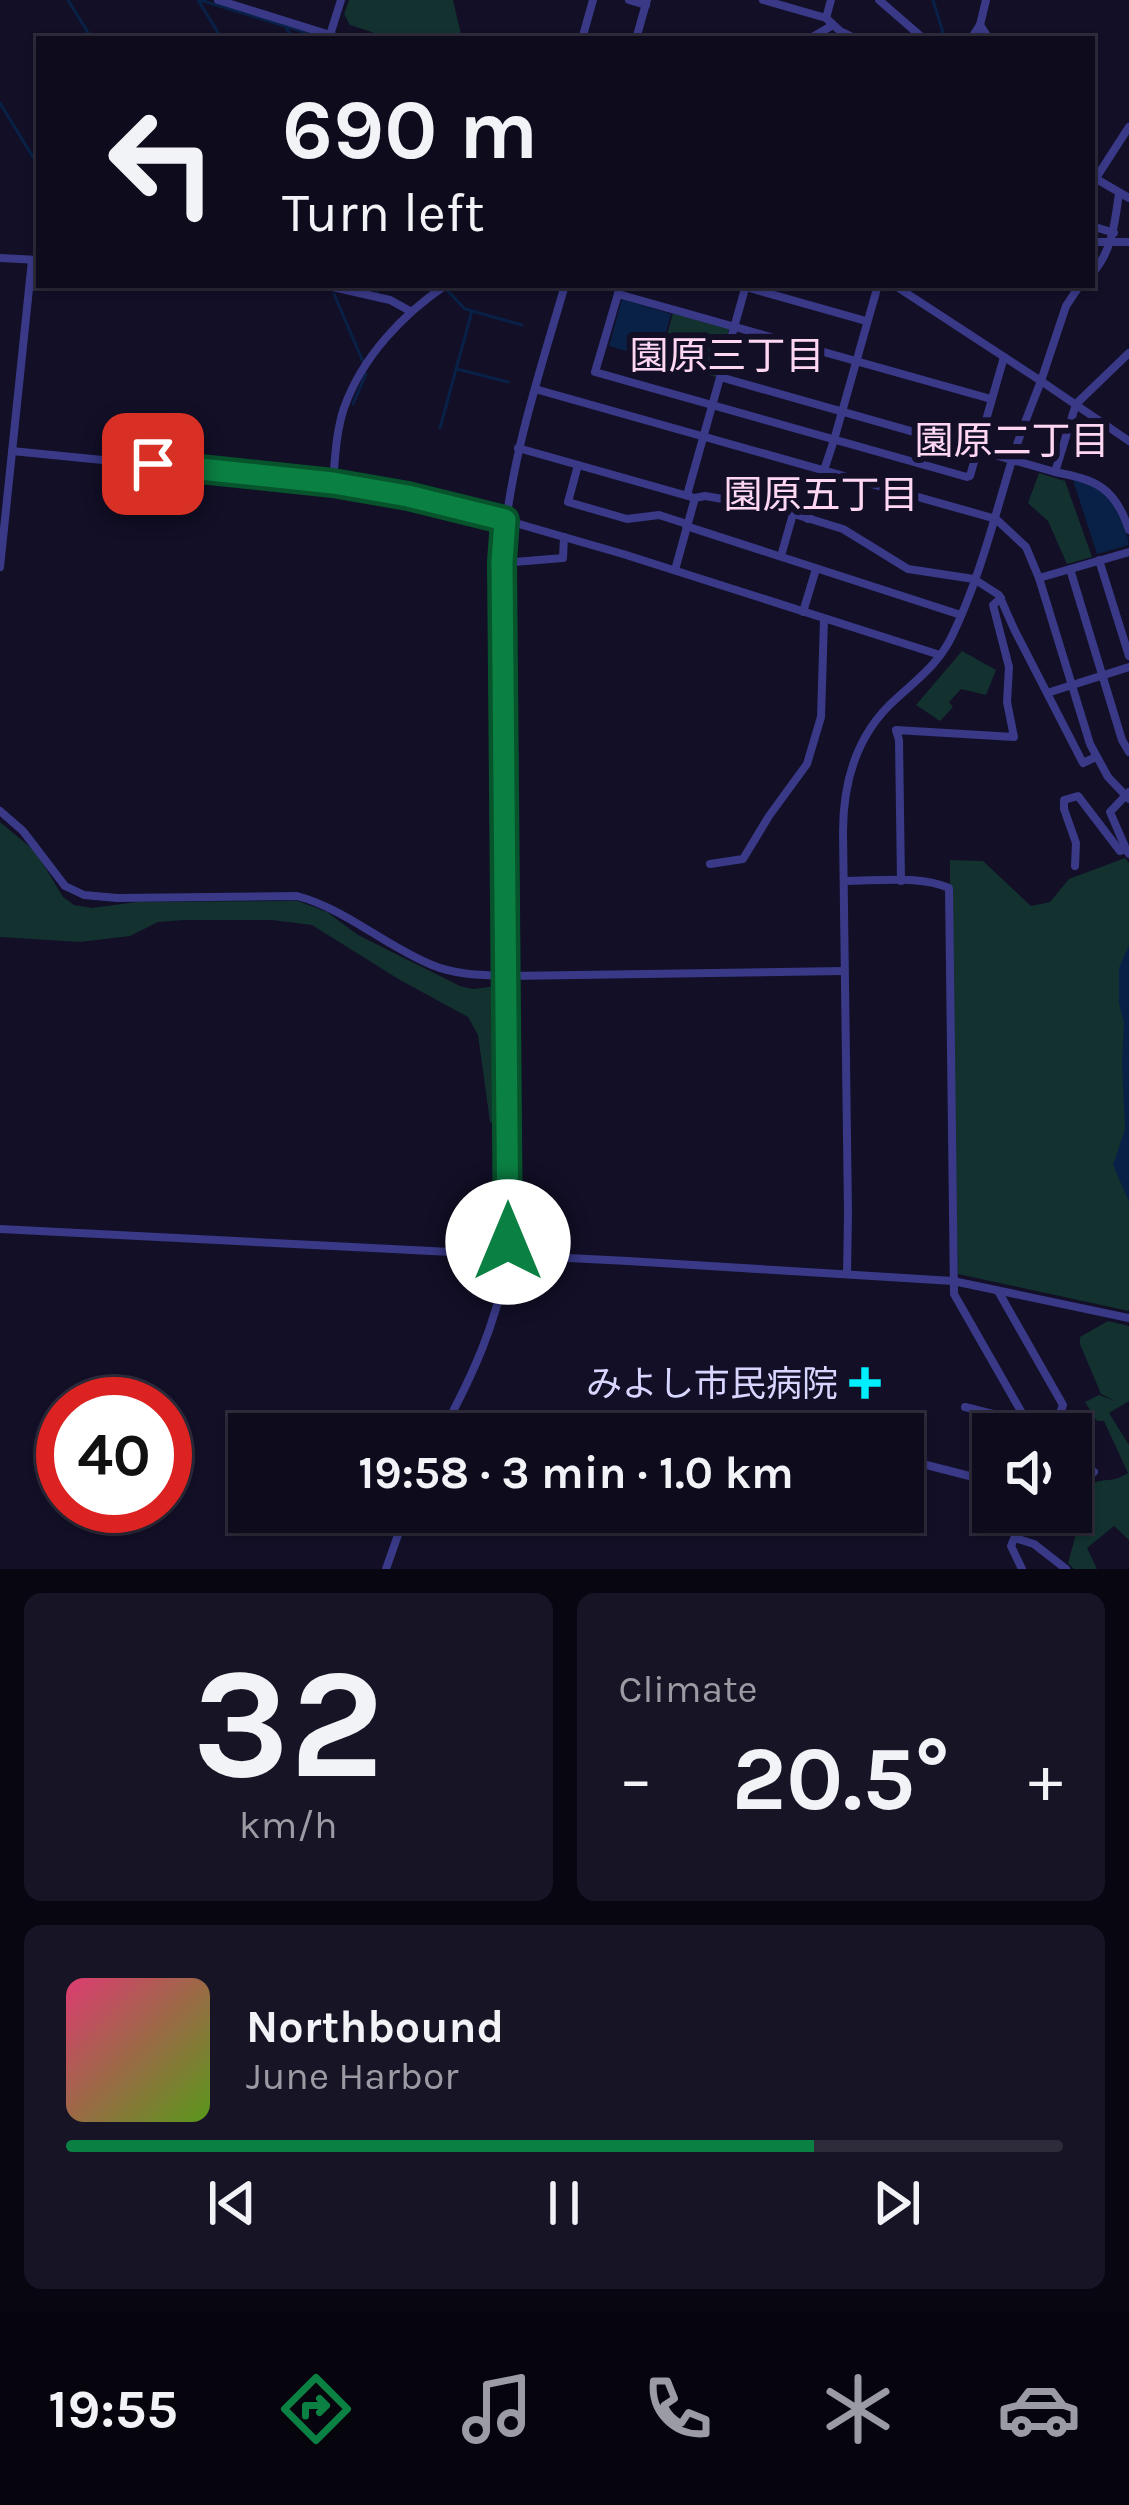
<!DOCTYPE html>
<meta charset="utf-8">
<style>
body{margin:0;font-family:Karla,"Noto Sans JP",sans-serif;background:#171426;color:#f1f3f6;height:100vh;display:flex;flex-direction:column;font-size:45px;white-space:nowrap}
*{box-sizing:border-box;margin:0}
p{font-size:39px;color:#9b9ba4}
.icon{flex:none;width:66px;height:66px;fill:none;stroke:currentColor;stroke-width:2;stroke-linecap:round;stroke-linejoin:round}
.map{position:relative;height:1569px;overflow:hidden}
.side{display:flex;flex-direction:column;gap:24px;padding:24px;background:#080610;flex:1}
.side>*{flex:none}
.guide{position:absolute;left:36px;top:36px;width:1059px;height:252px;border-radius:0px;box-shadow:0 3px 9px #0004,0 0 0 3px #2e2b3b;background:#0e0b1d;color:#f1f3f6;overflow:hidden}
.tools{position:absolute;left:972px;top:1413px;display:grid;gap:24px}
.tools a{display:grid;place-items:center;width:120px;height:120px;border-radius:0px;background:#0e0b1d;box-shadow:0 3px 9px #0004,0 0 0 3px #2e2b3b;font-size:60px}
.speed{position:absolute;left:36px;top:1377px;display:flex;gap:24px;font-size:60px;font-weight:700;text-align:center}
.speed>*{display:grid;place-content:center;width:156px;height:156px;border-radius:50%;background:#0e0b1d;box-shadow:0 3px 9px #0004,0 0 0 3px #2e2b3b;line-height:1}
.speed .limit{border:18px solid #d22;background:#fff;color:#111}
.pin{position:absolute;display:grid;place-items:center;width:102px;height:102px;color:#fff;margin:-51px;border-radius:24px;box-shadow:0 6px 18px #0006}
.me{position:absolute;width:132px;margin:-66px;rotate:0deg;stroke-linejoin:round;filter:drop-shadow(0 0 9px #0008)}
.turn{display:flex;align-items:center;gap:42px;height:252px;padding:0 48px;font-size:54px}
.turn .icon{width:156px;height:156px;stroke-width:2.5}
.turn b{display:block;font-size:84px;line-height:102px}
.big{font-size:90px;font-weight:700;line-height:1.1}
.side .widget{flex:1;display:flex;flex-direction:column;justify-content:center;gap:18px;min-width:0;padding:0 42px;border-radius:18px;background:#171426}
.side .dial{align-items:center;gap:0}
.dial b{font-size:156px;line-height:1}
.song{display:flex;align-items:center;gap:36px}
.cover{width:144px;height:144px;border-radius:18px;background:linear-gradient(135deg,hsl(340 70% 55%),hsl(90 70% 35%))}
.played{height:12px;border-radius:6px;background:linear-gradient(90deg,#0b8043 75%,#2e2b3b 75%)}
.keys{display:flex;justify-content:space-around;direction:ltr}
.heat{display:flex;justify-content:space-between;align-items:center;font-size:66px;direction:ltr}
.side .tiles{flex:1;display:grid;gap:24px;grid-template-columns:1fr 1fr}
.widget:last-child{grid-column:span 2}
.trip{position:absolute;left:228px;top:1413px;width:696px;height:120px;border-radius:0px;background:#0e0b1d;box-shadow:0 3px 9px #0004,0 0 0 3px #2e2b3b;font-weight:700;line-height:120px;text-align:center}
.tabs{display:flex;height:192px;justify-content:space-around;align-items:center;background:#06040c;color:#9b9ba4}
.tabs .icon{width:84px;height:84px}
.tabs .selected{color:#0b8043}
.tabs b{font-size:54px;color:#f1f3f6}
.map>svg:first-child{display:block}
</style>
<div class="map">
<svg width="1129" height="1569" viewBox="0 0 1129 1569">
<rect width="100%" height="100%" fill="#120f27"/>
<g fill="#12312f">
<polygon points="349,0 453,0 461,34 458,39 393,39 350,25 344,14"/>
<polygon points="673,313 729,329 716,377 660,361"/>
<polygon points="1039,473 1065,481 1092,557 1067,564 1048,521 1028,503"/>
<polygon points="962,651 996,670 986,695 961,689 949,702 953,707 940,721 916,705"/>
<polygon points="0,822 36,852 63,897 74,905 92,908 137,902 298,901 327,912 358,935 460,986 473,989 496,986 503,990 502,1024 499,1025 501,1118 494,1124 490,1122 478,1035 468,1017 400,980 312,925 272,920 184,920 158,922 130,936 80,942 0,937"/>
<polygon points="1125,858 1129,863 1129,1311 958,1274 950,880 950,860 983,861 1031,906 1050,902 1069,879"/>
<path d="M1108,1321L1129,1326V1401L1109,1413L1129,1445V1540L1114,1526L1087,1548L1097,1569H1074L1068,1563L1078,1527L1079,1474L1071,1448L1092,1484C1104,1477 1111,1484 1128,1473L1104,1421H1097L1085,1402L1099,1395L1115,1401L1101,1394L1080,1344V1337Z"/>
</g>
<g fill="#092146">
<polygon points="622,299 671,314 658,360 609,346"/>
<path d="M1073,480C1110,488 1122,509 1129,545L1097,554Z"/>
<polygon points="1129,945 1129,1202 1113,1165 1125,1129 1122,1063 1124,1023 1119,1003 1119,968"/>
</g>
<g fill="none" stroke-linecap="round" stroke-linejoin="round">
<g stroke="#092146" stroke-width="3">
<polyline points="68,0 92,39"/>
<polyline points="198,0 222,39"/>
<polyline points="200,0 327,39"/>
<polyline points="933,0 945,39"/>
<polyline points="286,28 293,39"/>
<polyline points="0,103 39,167"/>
<polyline points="373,285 377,291"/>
<polyline points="444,287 465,309 522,325"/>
<polyline points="334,294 364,364"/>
<polyline points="457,369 508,382"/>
<polyline points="353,404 366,374"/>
<polyline points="440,428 472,311"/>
</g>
<g stroke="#393987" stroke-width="8">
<polyline points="218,0 343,39"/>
<polyline points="629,0 646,5"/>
<polyline points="763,0 826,18 840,31 857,39"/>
<polyline points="879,0 924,39"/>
<polyline points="826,18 831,0"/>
<polyline points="980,25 989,39"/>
<polyline points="330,35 341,0"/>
<polyline points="582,39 593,0"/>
<polyline points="636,39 647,0"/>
<polyline points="809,39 833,25"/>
<polyline points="971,39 980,25 986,0"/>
<polyline points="1093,177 1129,198"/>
<polyline points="1096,178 1129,127"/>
<polyline points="1092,226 1114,233"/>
<polyline points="1092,242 1129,242"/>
<polyline points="0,258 39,260"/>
<path d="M1092,274C1112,251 1115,223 1119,193"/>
<polyline points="324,285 390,300 410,311"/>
<polyline points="620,285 618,294 991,399"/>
<polyline points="1080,285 1066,306 1041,381 1129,441"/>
<polyline points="746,287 866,321"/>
<polyline points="618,294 595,372 967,477 970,476 1004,357"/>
<path d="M720,377L1055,472C1096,480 1115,487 1129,530"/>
<polyline points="535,389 996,519 1026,547 1039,578 1090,744 1108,777 1129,799"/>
<polyline points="518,448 695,498 705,496 771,507 843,529 908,569 974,579 999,595 1014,629 1083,763 1096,757"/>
<polyline points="12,451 333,483 408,496 505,520 623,554 940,655"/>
<polyline points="578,465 568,502 627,519 659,515 687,524"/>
<polyline points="1055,472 1076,404 1129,353"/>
<path d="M333,483C335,458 336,432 344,408C362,357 403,314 446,285"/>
<polyline points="687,495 746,285"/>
<polyline points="808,519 834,440 878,285"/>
<polyline points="686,526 961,615"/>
<polyline points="781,556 793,514"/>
<polyline points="1099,560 1129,656"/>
<polyline points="502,563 563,558 564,537"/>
<polyline points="0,567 32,260"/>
<polyline points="1070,569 1122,740 1129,752"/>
<polyline points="675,570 695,498"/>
<polyline points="1039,578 1129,552"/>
<polyline points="803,612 816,569"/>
<polyline points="1047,693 1129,667"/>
<path d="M0,811L23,831L65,886L84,895L117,898L297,896C346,909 385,946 432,965C456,975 482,975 507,976L844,971"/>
<polyline points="1126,849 1110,812 1129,792"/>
<polyline points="710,864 743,859 769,816 807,764 821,717 824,619"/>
<polyline points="1075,866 1076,843 1064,809 1064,800 1078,796 1120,851 1126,849 1129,854"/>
<path d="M845,881C877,881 919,875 949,888L954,1294L1034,1434"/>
<polyline points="901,881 899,740 896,730 1014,737 1007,702 1009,667 993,605 1001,598"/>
<polyline points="0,1229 628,1261 953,1281 1129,1318"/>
<path d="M847,1274L848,1214L843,832C843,780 857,733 897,698C918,679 939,663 952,636C979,580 994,519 1012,460C1020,433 1031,407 1041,381L894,285"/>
<polyline points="998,1291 1063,1405 1060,1413 1048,1426"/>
<polyline points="965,1407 1030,1423"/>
<polyline points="755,1418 809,1434"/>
<polyline points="1031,1426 1043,1425 1063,1434"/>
<path d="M441,1434C473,1375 497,1323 508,1256L502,563C508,466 538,378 565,285"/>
<polyline points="1071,1442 1089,1469 1094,1472"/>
<polyline points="903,1459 993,1482"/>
<polyline points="1015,1538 1034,1544 1066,1569"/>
<polyline points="386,1569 406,1512"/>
<polyline points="1022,1569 1011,1546 1025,1512"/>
</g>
</g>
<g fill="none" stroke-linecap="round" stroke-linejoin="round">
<defs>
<polyline id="route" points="153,464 333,483 408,496 505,520 502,562 508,1242"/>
</defs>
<use href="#route" stroke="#07532c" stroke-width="30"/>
<use href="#route" stroke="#0b8043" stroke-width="21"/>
</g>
<path fill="#01eeff" stroke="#120f27" stroke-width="4.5" d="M859 1365h12v12h12v12h-12v12h-12v-12h-12v-12h12z"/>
<g text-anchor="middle" stroke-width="12" stroke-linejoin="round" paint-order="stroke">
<g font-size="36" fill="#d8d5ff" stroke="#120f27" text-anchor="end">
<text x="838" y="1396">みよし市民病院</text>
</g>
<g font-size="39" fill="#ffd7f2" stroke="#120f27">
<text x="727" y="369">園原三丁目</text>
<text x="1012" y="454">園原二丁目</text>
<text x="821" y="508">園原五丁目</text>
</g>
</g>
</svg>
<div class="tools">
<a><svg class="icon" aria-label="sound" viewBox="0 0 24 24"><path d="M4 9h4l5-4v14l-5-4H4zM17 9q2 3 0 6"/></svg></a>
</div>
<div class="speed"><div class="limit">40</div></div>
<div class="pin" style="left:153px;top:464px;background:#d93025"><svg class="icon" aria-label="arrive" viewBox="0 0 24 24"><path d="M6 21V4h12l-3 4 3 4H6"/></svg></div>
<svg class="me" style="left:508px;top:1242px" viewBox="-20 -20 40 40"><circle r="19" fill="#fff"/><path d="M0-13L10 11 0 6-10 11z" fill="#0b8043"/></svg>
<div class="trip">19:58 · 3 min · 1.0 km</div>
<div class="guide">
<div class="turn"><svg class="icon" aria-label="left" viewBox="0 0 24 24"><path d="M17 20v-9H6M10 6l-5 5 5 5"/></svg><div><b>690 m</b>Turn left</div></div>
</div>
</div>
<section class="side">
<div class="tiles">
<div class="widget dial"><b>32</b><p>km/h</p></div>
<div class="widget"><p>Climate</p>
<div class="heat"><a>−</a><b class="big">20.5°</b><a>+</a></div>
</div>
<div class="widget">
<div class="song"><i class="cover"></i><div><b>Northbound</b><p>June Harbor</p></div></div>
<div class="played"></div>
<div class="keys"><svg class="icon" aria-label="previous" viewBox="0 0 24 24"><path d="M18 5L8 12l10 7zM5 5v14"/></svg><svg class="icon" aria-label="pause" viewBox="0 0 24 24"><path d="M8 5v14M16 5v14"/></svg><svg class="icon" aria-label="next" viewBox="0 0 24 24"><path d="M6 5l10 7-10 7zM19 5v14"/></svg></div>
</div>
</div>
</section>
<nav class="tabs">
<b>19:55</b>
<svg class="icon selected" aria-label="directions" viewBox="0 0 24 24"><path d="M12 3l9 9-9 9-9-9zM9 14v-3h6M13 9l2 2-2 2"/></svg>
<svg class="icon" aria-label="music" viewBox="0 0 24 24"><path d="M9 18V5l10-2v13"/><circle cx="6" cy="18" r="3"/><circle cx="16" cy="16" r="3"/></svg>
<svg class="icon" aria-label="phone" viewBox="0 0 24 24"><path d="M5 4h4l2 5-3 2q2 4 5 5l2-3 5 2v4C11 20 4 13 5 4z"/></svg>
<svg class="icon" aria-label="climate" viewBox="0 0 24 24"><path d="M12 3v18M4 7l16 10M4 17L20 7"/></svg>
<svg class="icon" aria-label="car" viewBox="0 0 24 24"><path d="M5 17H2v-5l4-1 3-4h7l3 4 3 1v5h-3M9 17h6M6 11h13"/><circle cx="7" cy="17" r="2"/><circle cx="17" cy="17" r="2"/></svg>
</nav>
